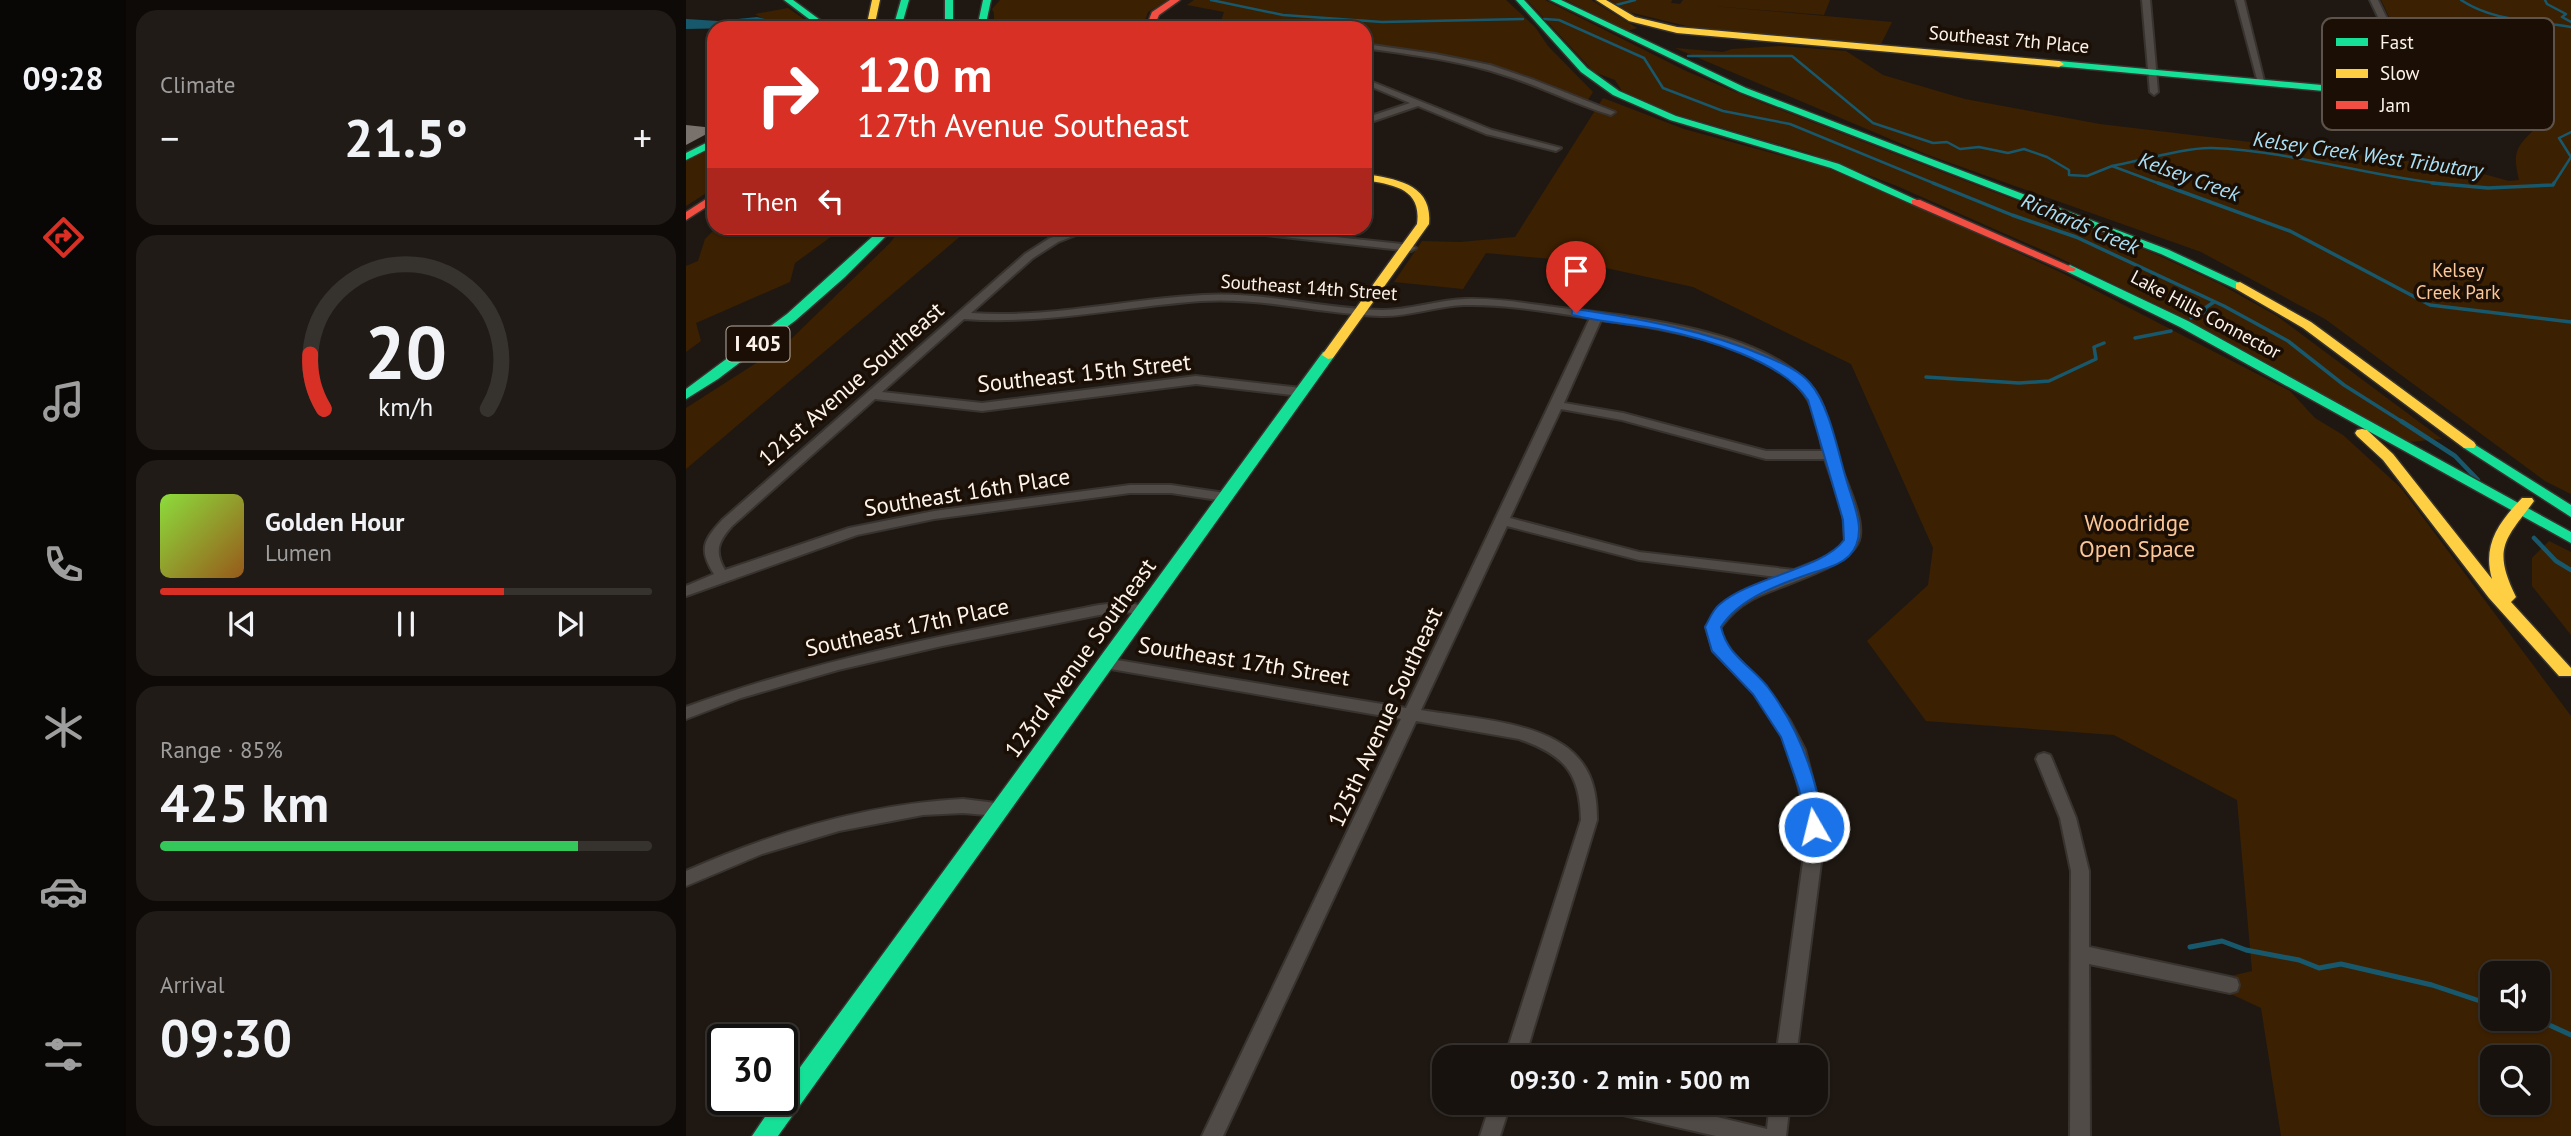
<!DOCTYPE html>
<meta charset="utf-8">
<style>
body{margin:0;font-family:"PT Sans",sans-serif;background:#201b17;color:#f1f3f6;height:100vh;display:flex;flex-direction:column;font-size:26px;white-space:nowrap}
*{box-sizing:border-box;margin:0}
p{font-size:23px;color:#9e9e9e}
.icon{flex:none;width:38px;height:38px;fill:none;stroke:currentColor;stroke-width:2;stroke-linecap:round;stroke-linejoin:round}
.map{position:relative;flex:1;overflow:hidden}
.sheet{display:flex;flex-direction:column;gap:10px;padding:10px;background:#0d0a08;width:560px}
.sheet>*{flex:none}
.banner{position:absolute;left:21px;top:21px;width:665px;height:214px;border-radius:21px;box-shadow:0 2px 5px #0004,0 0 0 2px #36322e;background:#d93025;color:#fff;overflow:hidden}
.tools{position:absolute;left:1794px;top:961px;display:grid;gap:14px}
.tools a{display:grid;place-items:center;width:70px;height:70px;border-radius:14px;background:#17120e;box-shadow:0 2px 5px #0004,0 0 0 2px #36322e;font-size:35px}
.speed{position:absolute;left:21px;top:1024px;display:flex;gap:14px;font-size:35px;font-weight:700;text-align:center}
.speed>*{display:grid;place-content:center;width:91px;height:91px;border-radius:50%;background:#17120e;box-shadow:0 2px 5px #0004,0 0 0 2px #36322e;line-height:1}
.speed .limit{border:4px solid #111;border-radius:10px;background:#fff;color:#111}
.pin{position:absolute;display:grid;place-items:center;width:60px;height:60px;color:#fff;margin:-72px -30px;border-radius:50% 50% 50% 0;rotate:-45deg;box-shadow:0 0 7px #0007}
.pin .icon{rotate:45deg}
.me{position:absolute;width:77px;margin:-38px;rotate:352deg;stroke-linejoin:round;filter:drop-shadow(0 0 5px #0008)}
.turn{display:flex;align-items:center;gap:24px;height:147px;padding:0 35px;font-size:32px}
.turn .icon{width:91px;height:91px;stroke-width:2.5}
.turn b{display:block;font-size:49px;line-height:60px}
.then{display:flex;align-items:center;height:66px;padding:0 35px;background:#0003;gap:14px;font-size:26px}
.big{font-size:52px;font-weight:600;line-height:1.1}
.sheet .card{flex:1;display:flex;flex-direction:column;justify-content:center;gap:10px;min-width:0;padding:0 24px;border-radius:21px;background:#201b17}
.sheet .dial{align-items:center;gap:0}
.dial svg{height:182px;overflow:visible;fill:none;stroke:#36322e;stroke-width:7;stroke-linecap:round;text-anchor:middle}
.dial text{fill:#f1f3f6;stroke:none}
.song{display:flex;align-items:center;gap:21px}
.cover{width:84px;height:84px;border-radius:10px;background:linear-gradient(135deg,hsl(90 70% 55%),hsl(30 70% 35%))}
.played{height:7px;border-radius:4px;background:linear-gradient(90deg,#d93025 70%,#36322e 70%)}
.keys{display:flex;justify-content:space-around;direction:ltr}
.heat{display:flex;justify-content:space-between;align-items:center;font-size:38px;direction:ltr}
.charge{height:10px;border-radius:5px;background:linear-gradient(90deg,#34c759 85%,#36322e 0)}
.trip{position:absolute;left:746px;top:1045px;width:396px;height:70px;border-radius:21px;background:#17120e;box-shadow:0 2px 5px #0004,0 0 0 2px #36322e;font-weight:600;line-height:70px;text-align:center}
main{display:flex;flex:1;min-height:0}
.dock{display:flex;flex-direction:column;width:126px;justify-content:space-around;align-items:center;background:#090706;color:#9e9e9e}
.dock .icon{width:49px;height:49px}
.dock .current{color:#d93025}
.dock b{font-size:32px;color:#f1f3f6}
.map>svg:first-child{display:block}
</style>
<main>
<nav class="dock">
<b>09:28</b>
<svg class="icon current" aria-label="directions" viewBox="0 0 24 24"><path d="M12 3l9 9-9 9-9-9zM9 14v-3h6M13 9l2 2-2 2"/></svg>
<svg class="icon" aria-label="music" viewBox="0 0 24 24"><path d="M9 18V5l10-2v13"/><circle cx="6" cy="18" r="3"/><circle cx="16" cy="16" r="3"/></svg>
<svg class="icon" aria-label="phone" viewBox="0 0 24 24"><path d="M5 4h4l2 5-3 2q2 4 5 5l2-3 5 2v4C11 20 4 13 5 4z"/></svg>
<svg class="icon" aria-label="climate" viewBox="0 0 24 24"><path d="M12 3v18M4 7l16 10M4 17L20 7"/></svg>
<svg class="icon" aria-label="car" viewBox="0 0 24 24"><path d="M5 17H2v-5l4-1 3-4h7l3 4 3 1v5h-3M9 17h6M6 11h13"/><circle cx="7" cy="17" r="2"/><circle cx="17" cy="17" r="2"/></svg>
<svg class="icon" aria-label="filters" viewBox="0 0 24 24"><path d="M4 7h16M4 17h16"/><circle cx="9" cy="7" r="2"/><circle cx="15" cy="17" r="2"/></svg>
</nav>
<section class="sheet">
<div class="card"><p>Climate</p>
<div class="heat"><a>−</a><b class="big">21.5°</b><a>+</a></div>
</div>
<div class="card dial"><svg viewBox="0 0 100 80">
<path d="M14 69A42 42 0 1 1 86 69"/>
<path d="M14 69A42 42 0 0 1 8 45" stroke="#d93025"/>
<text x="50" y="56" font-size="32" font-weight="700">20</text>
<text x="50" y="72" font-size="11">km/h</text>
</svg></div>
<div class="card">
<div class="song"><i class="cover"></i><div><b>Golden Hour</b><p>Lumen</p></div></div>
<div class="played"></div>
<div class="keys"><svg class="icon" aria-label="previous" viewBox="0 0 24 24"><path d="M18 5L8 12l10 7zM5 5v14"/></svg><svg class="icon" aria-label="pause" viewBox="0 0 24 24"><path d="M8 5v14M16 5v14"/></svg><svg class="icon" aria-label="next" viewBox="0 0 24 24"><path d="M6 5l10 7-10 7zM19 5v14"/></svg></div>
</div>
<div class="card"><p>Range · 85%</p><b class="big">425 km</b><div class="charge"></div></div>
<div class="card"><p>Arrival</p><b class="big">09:30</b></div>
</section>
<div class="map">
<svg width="1885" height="1136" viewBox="0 0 1885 1136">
<rect width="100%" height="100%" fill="#1f1812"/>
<g fill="#3c2002" fill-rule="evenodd">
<polygon points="314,0 482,0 462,12 457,26 452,28 372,26 370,21 356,22 344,28 308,28 308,13 306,9"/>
<polygon points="508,0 820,0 849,27 862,46 907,92 900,103 801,62 679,43 679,28 533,27 538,12 501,5"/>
<polygon points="841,0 859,0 1000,71 1061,97 1469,254 1532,283 1591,316 1756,439 1723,442 1486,312 1363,253 1211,186 1123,153 979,111 936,91 929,80 908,72"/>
<polygon points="880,0 905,0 951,28 941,31"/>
<polygon points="924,0 986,0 985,3 994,4 997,0 1144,0 1138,15 1026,6 1206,22 1194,46 1013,29 943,12"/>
<path d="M1695,0H1885V494L1859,481L1639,319L1515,252L1242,155L989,48L1037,52L1046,49L1094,46L1160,51L1197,75L1279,99L1414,124L1772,167L1823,181L1833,180C1826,151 1830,147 1851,127L1752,118Z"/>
<polygon points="102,8 122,22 78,28 49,28 83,23 69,14"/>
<path d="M917,98L998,129L1141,168L1264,221L1376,273L1604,391L1629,418L1657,435L1715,488L1885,716V1136H1595L1575,1008L1545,994V976L1566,971L1551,800L1428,735L1240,721L1181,641L1242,585L1247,548L1165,364L1007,287L888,261L800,253L777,289L708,282L736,241L774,242L829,237ZM1806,973H1852V1018H1806ZM1806,1057H1852V1102H1806Z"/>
<polygon points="28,146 28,188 0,206 0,161"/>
<polygon points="30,228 153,228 146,236 109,263 104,282 10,323 15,341 0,352 0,266 12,261 19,239"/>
<polygon points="215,228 284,228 0,469 0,408 100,344 204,243"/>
<polygon points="1863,541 1885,552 1885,635 1846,586 1846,558"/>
</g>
<polygon fill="#18586c" points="71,17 79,19 84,23 49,28 0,29 0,19 32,21"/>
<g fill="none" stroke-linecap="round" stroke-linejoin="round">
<g stroke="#18586c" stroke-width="2.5">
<polyline points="525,0 597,15 696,22 837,19"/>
<path d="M1775,0C1808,22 1847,20 1885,27"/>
<polyline points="1859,0 1861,4 1880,14 1876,17 1885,22"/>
<polyline points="930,5 949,0"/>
<polyline points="858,19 873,20 958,58 977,88 1037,111 1104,124 1252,185"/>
<polyline points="82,22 90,21"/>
<polyline points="1002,56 1106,56 1187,123 1247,143 1261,142 1274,149 1293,147 1322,153 1338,149 1361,157 1383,170 1383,175 1401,176 1426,166 1477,185"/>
<path d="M1426,166C1453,161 1501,147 1526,148C1606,151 1685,177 1765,185"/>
<polyline points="1867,185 1885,157 1873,138 1885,132"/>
</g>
<g stroke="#18586c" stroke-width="3.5">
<polyline points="1247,183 1326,215 1390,237 1538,306 1602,341 1658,385 1718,423"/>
<polyline points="1472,183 1604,231 1744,305 1885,322"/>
<polyline points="1746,183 1802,188 1867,185 1868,183"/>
<polyline points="1505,318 1519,312 1519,308 1528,302"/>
<polyline points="1449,338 1485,331"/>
<polyline points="1240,377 1333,383 1363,381 1410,359 1408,347 1418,343"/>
</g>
<g stroke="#18586c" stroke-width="4.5">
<polyline points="1715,421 1769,456 1792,480"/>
<polyline points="1848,538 1870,561 1885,570"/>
</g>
<g stroke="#18586c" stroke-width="5">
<polyline points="1504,947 1536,941 1560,950 1613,960 1633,968 1655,964 1746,985 1806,1005"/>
<polyline points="1848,1018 1885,1035"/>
</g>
</g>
<polygon fill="#78716c" points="0,125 28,128 28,130 0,145"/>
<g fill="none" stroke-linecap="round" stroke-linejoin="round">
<defs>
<g id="street">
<polygon points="1456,0 1464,0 1472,92 1468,95 1464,92"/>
<polygon points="1550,0 1558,0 1579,85 1572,83"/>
<polygon points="1684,0 1692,0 1747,115 1746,117 1739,115 1714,62 1675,59 1671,57 1675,55 1711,57 1698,28 1661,25 1657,23 1661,21 1695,23"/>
<path d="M679,44L749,54L804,65L848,80L929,112L925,115C888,104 854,86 818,75C773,60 726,55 679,48Z"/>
<polygon points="679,79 806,130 875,148 870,151 800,134 732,106 679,124 679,118 724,103 679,84"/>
<path d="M395,228H408L372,242L347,258L285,313C363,319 439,299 517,295C578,291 636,309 696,310C724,310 751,300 779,299C809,298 838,303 868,307C941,316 1069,328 1122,383C1141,402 1143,429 1150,454C1157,476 1180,519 1173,540C1163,569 1091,585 1065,600C1052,607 1043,616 1034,628L1039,645L1079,686L1104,721L1119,750L1134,808L1136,855L1110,1057H1090L1118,855V808L1103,750L1090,724L1069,694L1027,651L1020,627C1037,600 1062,588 1091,577L953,560L821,526L735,710C781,718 862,721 893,759C908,776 911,798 911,820L839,1057H819L895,820C894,772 878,755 833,739L730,721L537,1136H516L715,719L419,668L414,667L411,663L414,659L419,658L720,708L904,318C863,312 820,304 778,305C750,306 722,317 694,316C634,314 576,297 515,301C435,307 358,325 278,319L196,392L296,403L510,376L615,388L621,392L615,396L510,384L296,411L189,399L46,526C32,542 28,551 39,570L163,528L248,511L444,485H485L539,493L546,497L539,501L485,493H444L248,519L171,535L0,596V586L28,574C12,549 18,540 36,520L339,254L364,238ZM915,320C970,327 1086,345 1119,395C1130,411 1133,432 1137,451H1080L937,413L878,403ZM875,409L936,420L1080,459H1139L1157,511L1159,540L1153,549L1138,558L1108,570L953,552L824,518Z"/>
<polygon points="537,228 565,228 725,245 730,248 725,251 542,231"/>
<path d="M439,602L462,607L464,610L457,615L439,612L413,615L256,646L152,670L55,698L0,719V707C134,658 273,632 413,605Z"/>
<polygon points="1358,753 1364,755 1366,759 1390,818 1403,871 1403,947 1544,977 1551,979 1553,985 1551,991 1544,993 1403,964 1404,1136 1384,1136 1385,871 1374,818 1350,759 1352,755"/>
<path d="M277,799L318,804L320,809L318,814L312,816L277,813L237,815L153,831L76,854L0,886V871C88,832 180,804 277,799Z"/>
<polygon points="805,1102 825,1102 814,1136 794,1136"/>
<polygon points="914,1102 969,1102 1081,1129 1084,1102 1104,1102 1100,1136 1030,1136 924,1112 917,1109"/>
</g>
<g id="fast">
<polygon points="98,0 107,0 145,28 135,28"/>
<polygon points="215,0 223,0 215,28 207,28"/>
<rect x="259" y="0" width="8" height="28"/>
<polygon points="297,0 305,0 299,28 291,28"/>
<polygon points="830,0 838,0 901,68 933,91 990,116 1153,164 1235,202 1226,204 1145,168 984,120 927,95 895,72"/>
<polygon points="864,0 875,0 1060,88 1483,250 1560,286 1558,289 1550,289 1475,254 1054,92"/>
<polygon points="1373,61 1734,94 1739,97 1734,100 1370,66 1368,64"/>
<polygon points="28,139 28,146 0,160 0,153"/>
<polygon points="196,228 208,228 159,277 110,320 32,379 0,399 0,389 101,314"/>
<polygon points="1384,265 1502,321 1885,532 1885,543 1494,327 1380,271 1380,267"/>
<polygon points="642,351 647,352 647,358 92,1136 66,1136 91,1099 96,1099 96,1092 637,352"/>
<polygon points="1783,441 1885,505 1885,517 1778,448 1776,445"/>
</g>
<g id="slow">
<polygon points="186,0 194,0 188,28 180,28"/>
<polygon points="910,0 920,0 949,17 991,27 1373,61 1378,64 1373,67 991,33 943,21"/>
<path d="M679,174C710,179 747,184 743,224L647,358L642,359L636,355L731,224C736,188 707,185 679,180Z"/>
<polygon points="1554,282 1625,322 1788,442 1790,445 1788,448 1778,448 1617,328 1550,289 1550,283"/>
<path d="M1676,429L1681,430L1707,454L1806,579C1796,545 1813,522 1836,498H1846L1848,501C1819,540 1806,548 1830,597L1825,602L1885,668V676H1873L1803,598L1697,460L1671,436L1669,433L1671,430Z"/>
</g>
<g id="jam">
<polygon points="484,0 494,0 473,15 470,22 474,28 466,28 462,22 466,12"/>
<polygon points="28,194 28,202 0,220 0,212"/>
<polygon points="1226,200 1234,200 1390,269 1388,271 1380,271 1226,204"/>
</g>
</defs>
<use href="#street" stroke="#38332e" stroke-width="4"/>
<use href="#fast" stroke="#38332e" stroke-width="3"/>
<use href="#slow" stroke="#38332e" stroke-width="3"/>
<use href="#jam" stroke="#38332e" stroke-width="3"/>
<use href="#street" fill="#504b46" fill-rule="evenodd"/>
<use href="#fast" fill="#16e098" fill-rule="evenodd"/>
<use href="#slow" fill="#ffcf43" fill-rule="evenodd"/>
<use href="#jam" fill="#f24e42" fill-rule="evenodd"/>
</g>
<path fill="#1a73e8" stroke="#114b97" stroke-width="2" d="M890,309C955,319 1018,330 1079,356C1095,363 1113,370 1124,383C1144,406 1152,453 1161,482C1168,506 1183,535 1163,556C1154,565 1140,568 1129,572C1097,583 1054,597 1035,627C1042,656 1063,664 1081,686C1113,728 1130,775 1138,827L1135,832L1128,835L1122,832L1113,789L1095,737L1067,694L1026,651L1019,627C1023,620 1027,609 1034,604C1065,577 1137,569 1158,540L1157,520L1122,400C1097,361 1017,338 972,329C943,324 914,322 886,315V310Z"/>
<g text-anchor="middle" stroke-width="7" stroke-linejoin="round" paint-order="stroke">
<g font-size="19" fill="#fcf3eb" stroke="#1b0f05">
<text transform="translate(1323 39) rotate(5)" y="7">Southeast 7th Place</text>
<text transform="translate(623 287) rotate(4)" y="7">Southeast 14th Street</text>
<text transform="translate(1520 314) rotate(28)" y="7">Lake Hills Connector</text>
</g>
<g font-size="19" fill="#fbc698" stroke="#1b0f05">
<text x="1772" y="277">Kelsey<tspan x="1772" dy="22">Creek Park</tspan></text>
</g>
<g font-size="21" font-style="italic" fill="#a9e0f7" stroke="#1b0f05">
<text transform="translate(1682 155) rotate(8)" y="7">Kelsey Creek West Tributary</text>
<text transform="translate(1503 177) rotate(20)" y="7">Kelsey Creek</text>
<text transform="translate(1394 224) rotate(23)" y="7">Richards Creek</text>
</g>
<rect fill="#1b0f05" stroke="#b8afa6" stroke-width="2" x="40.5" y="326.5" width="63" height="35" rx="5"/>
<g font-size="21" font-weight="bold" fill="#fcf3eb">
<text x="72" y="351">I 405</text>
</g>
<g font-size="23" fill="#fcf3eb" stroke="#1b0f05">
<text transform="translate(398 373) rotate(-6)" y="8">Southeast 15th Street</text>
<text transform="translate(165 384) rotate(-41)" y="8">121st Avenue Southeast</text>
<text transform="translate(281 492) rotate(-9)" y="8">Southeast 16th Place</text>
<text transform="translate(221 627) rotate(-12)" y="8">Southeast 17th Place</text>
<text transform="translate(394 658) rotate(-54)" y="8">123rd Avenue Southeast</text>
<text transform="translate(558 661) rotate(9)" y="8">Southeast 17th Street</text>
<text transform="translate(699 717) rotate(-65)" y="8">125th Avenue Southeast</text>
</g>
<g font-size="23" fill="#fbc698" stroke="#1b0f05">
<text x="1451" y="531">Woodridge<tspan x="1451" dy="26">Open Space</tspan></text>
</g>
</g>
<rect x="1636" y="18" width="232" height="112" rx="10" fill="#1b0f05" stroke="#5e534a" stroke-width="2"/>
<rect x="1650" y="38" width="32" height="8" fill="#16e098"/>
<rect x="1650" y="69" width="32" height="9" fill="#ffcf43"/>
<rect x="1650" y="101" width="32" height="8" fill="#f24e42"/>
<g font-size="19" fill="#fcf3eb">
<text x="1694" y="49">Fast</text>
<text x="1694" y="80">Slow</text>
<text x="1694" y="112">Jam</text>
</g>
</svg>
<div class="tools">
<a><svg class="icon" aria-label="sound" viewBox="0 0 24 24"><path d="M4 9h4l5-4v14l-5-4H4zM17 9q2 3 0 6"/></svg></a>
<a><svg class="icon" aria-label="search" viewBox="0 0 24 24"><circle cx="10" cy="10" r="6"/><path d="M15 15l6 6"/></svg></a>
</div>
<div class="speed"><div class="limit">30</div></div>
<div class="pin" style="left:890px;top:313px;background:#d93025"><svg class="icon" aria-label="arrive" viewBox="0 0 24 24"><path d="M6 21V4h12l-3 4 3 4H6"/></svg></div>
<svg class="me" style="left:1128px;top:827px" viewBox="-20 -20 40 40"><circle r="17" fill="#1a73e8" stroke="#fff" stroke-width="3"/><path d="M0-11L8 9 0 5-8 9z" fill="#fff"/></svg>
<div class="trip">09:30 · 2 min · 500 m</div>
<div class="banner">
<div class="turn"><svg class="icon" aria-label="right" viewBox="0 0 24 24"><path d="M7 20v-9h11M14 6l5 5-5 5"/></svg><div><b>120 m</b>127th Avenue Southeast</div></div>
<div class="then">Then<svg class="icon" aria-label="left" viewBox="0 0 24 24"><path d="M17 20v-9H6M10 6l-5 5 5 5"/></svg></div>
</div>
</div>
</main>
